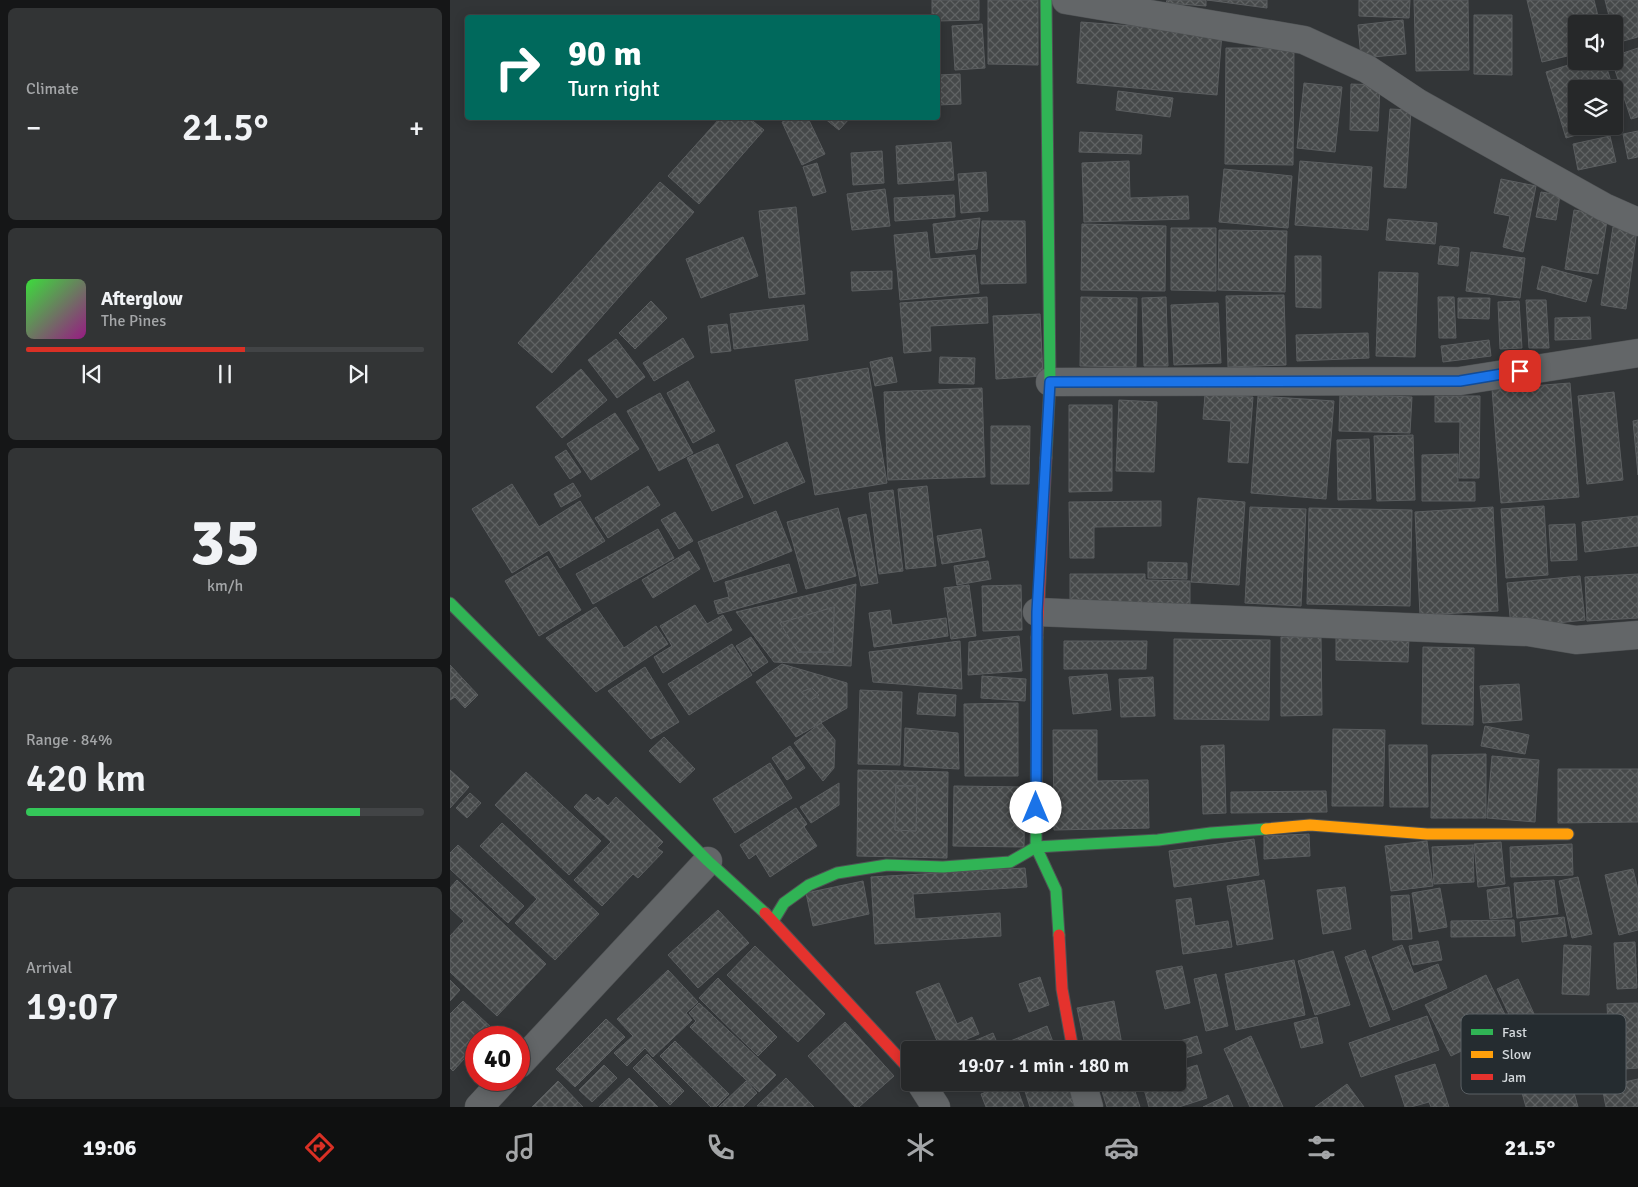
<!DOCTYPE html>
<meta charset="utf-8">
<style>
body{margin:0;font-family:Signika,sans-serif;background:#323435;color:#f1f3f6;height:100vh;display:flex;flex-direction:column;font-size:19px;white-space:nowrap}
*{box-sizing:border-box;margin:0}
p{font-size:16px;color:#a4a6a8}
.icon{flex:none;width:28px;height:28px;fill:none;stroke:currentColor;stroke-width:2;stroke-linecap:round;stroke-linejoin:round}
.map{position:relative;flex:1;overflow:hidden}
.drawer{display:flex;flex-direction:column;gap:8px;padding:8px;background:#151617;width:450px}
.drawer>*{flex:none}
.guide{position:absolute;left:15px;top:15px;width:475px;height:105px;border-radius:5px;box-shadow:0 2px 12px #0003,0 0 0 1px #424446;background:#00695c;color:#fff;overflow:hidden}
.tools{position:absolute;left:1118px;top:15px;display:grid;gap:10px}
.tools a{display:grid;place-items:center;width:55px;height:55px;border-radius:5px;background:#262829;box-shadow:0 2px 12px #0003,0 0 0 1px #424446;font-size:25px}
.speed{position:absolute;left:15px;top:1026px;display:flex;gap:10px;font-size:25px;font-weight:700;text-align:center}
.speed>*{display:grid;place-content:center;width:65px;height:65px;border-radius:50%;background:#262829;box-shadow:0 2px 12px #0003,0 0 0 1px #424446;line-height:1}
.speed .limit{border:8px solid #d22;background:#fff;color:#111}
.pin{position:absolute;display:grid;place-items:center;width:42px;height:42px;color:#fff;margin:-21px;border-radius:10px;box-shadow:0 2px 8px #0006}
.me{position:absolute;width:55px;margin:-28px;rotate:0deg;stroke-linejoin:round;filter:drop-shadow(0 0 4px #0008)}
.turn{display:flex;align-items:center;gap:18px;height:105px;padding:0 20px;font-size:22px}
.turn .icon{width:65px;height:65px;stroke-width:2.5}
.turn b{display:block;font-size:35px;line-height:42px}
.big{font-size:38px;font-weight:600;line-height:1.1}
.drawer .card{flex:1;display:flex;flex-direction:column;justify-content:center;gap:8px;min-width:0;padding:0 18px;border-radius:8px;background:#323435}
.drawer .dial{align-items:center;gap:0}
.dial b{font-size:65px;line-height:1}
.song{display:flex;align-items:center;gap:15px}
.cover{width:60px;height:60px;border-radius:8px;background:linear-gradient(135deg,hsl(120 70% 55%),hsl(310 70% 35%))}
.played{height:5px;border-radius:2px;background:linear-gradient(90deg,#d93025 55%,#424446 55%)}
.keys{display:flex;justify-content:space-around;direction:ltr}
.heat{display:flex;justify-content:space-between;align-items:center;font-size:28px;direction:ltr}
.charge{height:8px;border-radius:4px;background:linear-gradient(90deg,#34c759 84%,#424446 0)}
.trip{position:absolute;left:451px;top:1041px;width:285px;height:50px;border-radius:5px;background:#262829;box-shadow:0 2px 12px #0003,0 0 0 1px #424446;font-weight:600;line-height:50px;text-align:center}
.tabs{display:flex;height:80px;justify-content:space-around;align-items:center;background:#0f1010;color:#a4a6a8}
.tabs .icon{width:35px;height:35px}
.tabs .active{color:#d93025}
.tabs b{font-size:22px;color:#f1f3f6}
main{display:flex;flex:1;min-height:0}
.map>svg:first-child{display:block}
</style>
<main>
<section class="drawer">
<div class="card"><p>Climate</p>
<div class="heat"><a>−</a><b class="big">21.5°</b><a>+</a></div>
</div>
<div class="card">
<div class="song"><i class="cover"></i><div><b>Afterglow</b><p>The Pines</p></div></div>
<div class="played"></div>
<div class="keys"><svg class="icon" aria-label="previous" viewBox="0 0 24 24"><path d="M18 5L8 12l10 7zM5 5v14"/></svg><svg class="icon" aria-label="pause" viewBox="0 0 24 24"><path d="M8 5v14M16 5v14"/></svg><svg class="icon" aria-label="next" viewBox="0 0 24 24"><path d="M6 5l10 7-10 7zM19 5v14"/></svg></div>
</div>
<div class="card dial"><b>35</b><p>km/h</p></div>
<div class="card"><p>Range · 84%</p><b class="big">420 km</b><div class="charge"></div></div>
<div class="card"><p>Arrival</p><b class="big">19:07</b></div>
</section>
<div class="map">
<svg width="1188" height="1107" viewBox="0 0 1188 1107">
<defs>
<pattern id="building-cross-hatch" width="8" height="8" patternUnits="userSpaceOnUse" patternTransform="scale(1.25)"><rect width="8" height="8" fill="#46494a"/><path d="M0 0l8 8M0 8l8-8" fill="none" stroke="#606364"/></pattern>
</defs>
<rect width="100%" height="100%" fill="#323537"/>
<g fill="url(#building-cross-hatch)" stroke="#5b5e60" fill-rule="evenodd">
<polygon points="482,0 529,0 529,20 488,21 488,18 482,18"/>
<polygon points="538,0 588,0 588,65 538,64"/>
<polygon points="717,0 756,0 756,6 716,3"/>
<polygon points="757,0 817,0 817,8"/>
<polygon points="909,0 960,0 959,18 909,16"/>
<polygon points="964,0 1018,0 1019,70 966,71"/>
<polygon points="1077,0 1144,0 1150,24 1126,24 1126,54 1092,62"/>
<polygon points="1155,0 1188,0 1188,37 1166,43 1164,24 1161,24"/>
<polygon points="1024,15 1062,15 1062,75 1024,74"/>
<polygon points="953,20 956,54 911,58 908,25"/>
<polygon points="631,22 772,33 767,95 627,83"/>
<polygon points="532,24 535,68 505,70 502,26"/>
<polygon points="776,48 844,48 843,165 775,164"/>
<polygon points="1188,48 1188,117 1181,119 1162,61 1164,61 1164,56"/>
<polygon points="1131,61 1155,61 1163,89 1126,89 1126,126 1156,126 1116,138 1096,72"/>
<polygon points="510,74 511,104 488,105 488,75"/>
<polygon points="854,83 892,87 885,152 847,148"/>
<polygon points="901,84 930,85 928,131 900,130"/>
<polygon points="668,91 723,98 720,117 666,110"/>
<polygon points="1164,91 1173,121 1164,124"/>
<polygon points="940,109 961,110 956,188 934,187"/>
<polygon points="270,118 299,118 314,130 249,204 218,176"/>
<polygon points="343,118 358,118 375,154 352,165 332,122"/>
<polygon points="374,118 400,118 389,130"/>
<polygon points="1188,131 1188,157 1178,159 1173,134"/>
<polygon points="630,132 692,135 691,154 629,152"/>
<polygon points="1160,136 1166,162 1128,170 1123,144"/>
<polygon points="501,142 504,180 448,184 446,146"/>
<polygon points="432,151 434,183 403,185 401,153"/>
<polygon points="679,161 680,198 738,196 739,219 634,222 632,163"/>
<polygon points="850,161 922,167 918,230 845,225"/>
<polygon points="367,163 376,192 363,196 353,167"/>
<polygon points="774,169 842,176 838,228 769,222"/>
<polygon points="536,172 538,211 511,213 508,174"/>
<polygon points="1051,179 1086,186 1073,252 1053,247 1060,216 1044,213"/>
<polygon points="210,182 244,212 102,373 68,343"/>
<polygon points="435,189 440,226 402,230 397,194"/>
<polygon points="1091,192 1110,195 1106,220 1086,217"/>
<polygon points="504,195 505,217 445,221 444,198"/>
<polygon points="346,207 355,294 319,298 309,211"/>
<polygon points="1124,210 1158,215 1148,274 1115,269"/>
<polygon points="530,218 527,249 486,253 483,224"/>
<polygon points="938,219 987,223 985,244 936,240"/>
<polygon points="532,221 575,221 576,283 531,284"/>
<polygon points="632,224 716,226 715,291 631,290"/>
<polygon points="1163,227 1187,230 1176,309 1151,305"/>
<polygon points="721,228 766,228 766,291 721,290"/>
<polygon points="769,230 837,231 835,292 768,290"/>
<polygon points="477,232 480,259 525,255 529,293 450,300 444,235"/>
<polygon points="293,237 308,276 251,298 236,259"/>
<polygon points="990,246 1009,248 1008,266 988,264"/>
<polygon points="1021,252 1075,258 1070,298 1016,291"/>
<polygon points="845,256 871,256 871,308 846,307"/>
<polygon points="1092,266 1142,280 1136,302 1087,289"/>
<polygon points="442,271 442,289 402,291 401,272"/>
<polygon points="929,272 968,273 965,357 926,356"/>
<polygon points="834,295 836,365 778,367 776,296"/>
<polygon points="537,297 538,323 480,326 481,351 454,353 450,303"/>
<polygon points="631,297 687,298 686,367 630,366"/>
<polygon points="716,297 718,366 694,366 692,298"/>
<polygon points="988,297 1004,297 1006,338 989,338"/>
<polygon points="1008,298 1040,298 1039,319 1008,318"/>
<polygon points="1076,300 1096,300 1099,348 1079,348"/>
<polygon points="201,301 217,318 185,349 169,333"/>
<polygon points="1069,301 1072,348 1050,349 1048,302"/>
<polygon points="768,303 771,363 724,365 721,305"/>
<polygon points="354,305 358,340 284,349 280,314"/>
<polygon points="590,314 593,376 546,379 543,316"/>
<polygon points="1140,317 1141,339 1105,340 1105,318"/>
<polygon points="277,324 281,351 261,353 258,326"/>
<polygon points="918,333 919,358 847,361 846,335"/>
<polygon points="233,338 244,357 204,381 193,363"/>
<polygon points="166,339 195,377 167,398 138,360"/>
<polygon points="1039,340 1041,356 993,362 991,346"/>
<polygon points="442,357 447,382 425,386 420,362"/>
<polygon points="490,357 525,358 524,384 489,383"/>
<polygon points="418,368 437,483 365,495 345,380"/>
<polygon points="131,369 157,400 112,438 86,407"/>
<polygon points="238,381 265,431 243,443 217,393"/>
<polygon points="1120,383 1129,497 1051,503 1042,389"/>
<polygon points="532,388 535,477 438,480 434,392"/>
<polygon points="1164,392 1173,480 1137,484 1128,396"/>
<polygon points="210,393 243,453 209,471 177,411"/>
<polygon points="890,394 962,397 960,433 889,431"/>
<polygon points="755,395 803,397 798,463 778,462 781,421 753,419"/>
<polygon points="808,396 884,401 876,499 801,493"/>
<polygon points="985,396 1030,396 1029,478 1009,478 1010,422 985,422"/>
<polygon points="669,400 707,402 704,472 666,471"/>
<polygon points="619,405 662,405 662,491 619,492"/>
<polygon points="165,413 189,449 141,480 117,444"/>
<polygon points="1188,420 1188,475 1183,421"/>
<polygon points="541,426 580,426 579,484 541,484"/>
<polygon points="963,435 965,500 927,501 924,436"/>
<polygon points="919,439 921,499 888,500 887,440"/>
<polygon points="337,442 355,482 304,504 286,465"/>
<polygon points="268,444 293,497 262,511 237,458"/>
<polygon points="116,450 131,472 120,479 105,457"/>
<polygon points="1008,454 1008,482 1025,482 1025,501 972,501 972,455"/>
<polygon points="123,483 131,496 111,507 104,494"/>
<polygon points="62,484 89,527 130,501 155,541 110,568 99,550 62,573 22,509"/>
<polygon points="198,486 210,505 158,538 145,518"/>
<polygon points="477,486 486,566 456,569 448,489"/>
<polygon points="443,490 453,571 429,574 419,493"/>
<polygon points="748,498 795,502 789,585 741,582"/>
<polygon points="711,501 711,526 644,527 644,558 620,558 619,502"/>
<polygon points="1094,506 1098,575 1056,578 1051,509"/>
<polygon points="800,507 856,509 851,606 795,603"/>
<polygon points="1043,507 1048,611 970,615 965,512"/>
<polygon points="388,508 406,576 356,589 337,522"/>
<polygon points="859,508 962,510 960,606 857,604"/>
<polygon points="326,511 342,551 264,582 248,542"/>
<polygon points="225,512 243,541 229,549 211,520"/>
<polygon points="416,514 428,583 411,586 398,518"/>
<polygon points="1188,516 1188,546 1135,552 1132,522"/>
<polygon points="1125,524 1127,560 1101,561 1099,525"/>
<polygon points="208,529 224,558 143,604 126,574"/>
<polygon points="531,529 535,557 492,564 487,536"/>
<polygon points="239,551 250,569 203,598 192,580"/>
<polygon points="97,556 131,610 89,636 55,581"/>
<polygon points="538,561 541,579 507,585 504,566"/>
<polygon points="698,562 737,563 737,579 698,578"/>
<polygon points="339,564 347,592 268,614 264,601 279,597 275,582"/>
<polygon points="620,574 695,574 695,580 740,581 740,613 620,612"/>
<polygon points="1188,574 1188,618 1137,621 1135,577"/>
<polygon points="1130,576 1135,620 1061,628 1057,583"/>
<path d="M406,584L401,666L324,662L286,612ZM384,607L383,652H348L330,623Z"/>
<polygon points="519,585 526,636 501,639 494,588"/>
<polygon points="571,585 572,630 533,631 532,586"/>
<polygon points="245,605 257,624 273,615 282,630 213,673 204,657 222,646 210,626"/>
<polygon points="146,607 174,648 206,626 218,644 146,692 96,638"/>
<polygon points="384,607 383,652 348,652 330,623"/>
<polygon points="440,610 442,625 496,618 498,636 424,647 419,613"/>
<polygon points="886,634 959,636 958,662 886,660"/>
<polygon points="569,636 572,671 518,675 519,642"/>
<polygon points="301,637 318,662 303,672 286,646"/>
<polygon points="831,637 871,637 872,715 831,716"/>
<polygon points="724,639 820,640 819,720 724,719"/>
<polygon points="510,641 512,689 423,682 419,652"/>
<polygon points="614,641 697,641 696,669 614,669"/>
<polygon points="282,644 302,675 239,715 218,684"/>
<polygon points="973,647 1024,648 1023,725 972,724"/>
<path d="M332,664L397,683V708L346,737L306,682ZM362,688L369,695L360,701L351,692Z"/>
<polygon points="0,665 28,695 15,708 5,697 0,700"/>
<polygon points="195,667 229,722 201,739 158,691"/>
<polygon points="657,674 661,710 623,714 619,677"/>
<polygon points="532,676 576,679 575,701 531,698"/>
<polygon points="703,677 705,716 671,717 669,679"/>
<polygon points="1069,684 1072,720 1033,723 1030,686"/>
<polygon points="362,688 369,695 360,701 351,692"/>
<polygon points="410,690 452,692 450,765 408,764"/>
<polygon points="469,693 506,695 505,716 467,714"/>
<polygon points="568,703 568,776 515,776 514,704"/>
<polygon points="371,723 385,740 384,768 373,781 344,743"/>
<polygon points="1035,726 1079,735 1075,754 1031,746"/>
<polygon points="455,728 508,733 509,769 454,766"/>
<polygon points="883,729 935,730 933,806 882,806"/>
<polygon points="603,730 647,730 647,781 698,780 699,828 604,830"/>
<polygon points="214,737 245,769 230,783 199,751"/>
<polygon points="774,745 776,813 753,814 751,746"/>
<polygon points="939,745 977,745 978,807 940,807"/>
<polygon points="340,746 355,768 337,780 322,758"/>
<polygon points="1036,754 1036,818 981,818 982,755"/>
<polygon points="1042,756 1089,760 1085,822 1037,818"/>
<polygon points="320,763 342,798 285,833 263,799"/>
<polygon points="1108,769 1188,769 1188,822 1108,823"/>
<polygon points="0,770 19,787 0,808"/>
<path d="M408,770L498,772L497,858L407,856ZM446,786H467L466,831L445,830Z"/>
<polygon points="76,772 151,841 119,875 45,805"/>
<polygon points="389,783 389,805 361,823 350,807"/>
<polygon points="446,786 467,786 466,831 445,830"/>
<polygon points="504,786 575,787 574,847 503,846"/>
<polygon points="876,791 877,812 781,813 781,792"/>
<polygon points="20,793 31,803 17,818 6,808"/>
<polygon points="136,794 144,801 148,797 158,806 166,797 213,842 207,848 213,852 188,878 183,874 152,906 124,880 161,842 124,807"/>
<polygon points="346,808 357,824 354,827 367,846 320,877 306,854 299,859 290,845"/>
<polygon points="52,823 149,914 105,960 65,923 87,899 30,846"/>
<polygon points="859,834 860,856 814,859 814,836"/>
<polygon points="804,839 809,875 724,887 719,851"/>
<polygon points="977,841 983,886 941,891 935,846"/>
<polygon points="1051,842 1055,884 1028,887 1024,844"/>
<polygon points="1122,844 1123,875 1061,877 1060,847"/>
<polygon points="8,845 74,906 58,923 0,869 0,853"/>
<polygon points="1023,845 1024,882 984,884 982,847"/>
<polygon points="575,868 577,887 463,894 465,919 550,913 551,936 425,944 421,877"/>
<polygon points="1183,869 1188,890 1188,930 1169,935 1155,875"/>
<polygon points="1128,877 1142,934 1122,938 1109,881"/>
<polygon points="7,880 96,964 47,1016 0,972 0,936 14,921 0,908 0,888"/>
<polygon points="814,880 823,939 787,945 777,886"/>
<polygon points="1104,880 1108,914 1067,918 1064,883"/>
<polygon points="413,881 419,914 363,926 356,893"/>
<polygon points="895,887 901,929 873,934 867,890"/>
<polygon points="1059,887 1062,917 1040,919 1037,890"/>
<polygon points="990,888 997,927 969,932 962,893"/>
<polygon points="959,895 962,939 943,940 941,896"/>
<polygon points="741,898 745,926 778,921 782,947 733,954 726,900"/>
<polygon points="268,910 299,943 248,988 218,955"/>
<polygon points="1114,917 1117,936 1072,942 1070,922"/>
<polygon points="1064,920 1065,936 1001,937 1001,921"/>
<polygon points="988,941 992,960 963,965 959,946"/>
<polygon points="1185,942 1187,988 1167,989 1164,943"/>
<polygon points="952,945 964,974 988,964 997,988 943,1010 922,957"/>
<polygon points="1114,945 1141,946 1139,995 1112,994"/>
<polygon points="305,946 375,1014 348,1042 277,975"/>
<polygon points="915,950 940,1020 920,1027 895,957"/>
<polygon points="883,951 900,1005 865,1015 848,961"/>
<polygon points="844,960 855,1015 786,1030 775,974"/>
<polygon points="732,966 740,1003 715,1009 706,971"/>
<polygon points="218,970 248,1002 236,1013 242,1020 203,1057 195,1048 177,1066 164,1053 183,1036 167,1019"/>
<polygon points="766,974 778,1026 756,1031 744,979"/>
<polygon points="1036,975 1061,1027 1001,1056 975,1005"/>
<polygon points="590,977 599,1005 579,1012 569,984"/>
<polygon points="268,978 327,1037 308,1056 249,998"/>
<polygon points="1068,979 1085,1016 1064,1025 1047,989"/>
<polygon points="0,980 10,990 0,1001"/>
<polygon points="489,983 507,1024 522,1017 529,1034 491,1050 466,992"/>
<polygon points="13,1001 43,1029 34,1038 26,1038 26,1046 3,1071 0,1068 0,1014"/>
<polygon points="664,1001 673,1050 636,1050 627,1008"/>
<polygon points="249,1003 326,1075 309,1092 240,1027 246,1021 239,1013"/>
<polygon points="1188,1003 1188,1068 1160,1070 1157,1004"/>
<polygon points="977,1016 989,1050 911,1077 899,1043"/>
<polygon points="867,1017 873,1043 851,1048 844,1023"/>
<polygon points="156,1019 175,1037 125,1087 106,1069"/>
<polygon points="395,1022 444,1076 409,1107 405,1107 358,1056"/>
<polygon points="597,1026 606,1050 562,1050 558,1042"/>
<polygon points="543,1033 550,1050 513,1050 512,1046"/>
<polygon points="1088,1034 1103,1085 1121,1081 1128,1107 1076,1107 1058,1043"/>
<polygon points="747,1036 752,1053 728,1060 728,1050 699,1050"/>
<polygon points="801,1036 833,1107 800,1107 774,1049"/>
<polygon points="225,1041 279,1094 266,1107 261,1107 210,1056"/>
<polygon points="197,1054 234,1091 220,1105 183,1068"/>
<polygon points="985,1064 999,1107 981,1107 979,1102 961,1107 955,1107 945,1076"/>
<polygon points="154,1065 167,1078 142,1102 129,1090"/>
<polygon points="747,1065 757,1098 729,1107 699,1107 692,1082 728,1082 728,1071"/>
<polygon points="179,1078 208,1107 149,1107"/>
<polygon points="336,1078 364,1107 307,1106"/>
<polygon points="1188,1079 1188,1107 1156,1107 1152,1087"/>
<polygon points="108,1081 133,1107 82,1107"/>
<polygon points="296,1081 307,1093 293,1107 269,1107"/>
<polygon points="561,1082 565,1082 574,1107 536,1107 531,1094"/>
<polygon points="581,1082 622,1082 629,1107 580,1107 573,1085"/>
<polygon points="649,1082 682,1082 690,1107 657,1107"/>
<polygon points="897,1084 914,1107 865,1107"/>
<polygon points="778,1095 783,1107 753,1107"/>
</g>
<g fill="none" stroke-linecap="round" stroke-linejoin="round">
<defs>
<g id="street">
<polyline points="616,0 854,40 917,69 968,103 1154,207 1188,222"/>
<polyline points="600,382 1010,381 1188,353"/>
<polyline points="587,612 1078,632 1126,640 1188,635"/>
<polyline points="69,1064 258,861"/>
<polyline points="470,1082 486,1107"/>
<polyline points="632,1082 639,1107"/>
<polyline points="29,1107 54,1080"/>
</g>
<g id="fast">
<polyline points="596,458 600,382 596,0"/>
<polyline points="0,603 258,861 315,913"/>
<polyline points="587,638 586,847 606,890 609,935"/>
<polyline points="323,921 334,903 359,885 387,873 437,865 493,867 560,862 586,847 708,840 761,833 816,829"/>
</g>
<polyline id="slow" points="816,829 860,825 977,834 1118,834"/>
<g id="jam">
<polyline points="587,638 596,458"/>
<polyline points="315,913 460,1070"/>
<polyline points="609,935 612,989 623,1050"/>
</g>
</defs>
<use href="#street" stroke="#4f5254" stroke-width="29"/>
<use href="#fast" stroke="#4f5254" stroke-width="13"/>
<use href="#slow" stroke="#4f5254" stroke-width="13"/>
<use href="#jam" stroke="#4f5254" stroke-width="13"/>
<use href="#street" stroke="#636668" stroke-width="28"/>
<use href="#fast" stroke="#30b455" stroke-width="11"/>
<use href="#slow" stroke="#ff9f0a" stroke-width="11"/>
<use href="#jam" stroke="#e5322d" stroke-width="11"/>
</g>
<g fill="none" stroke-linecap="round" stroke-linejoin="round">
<defs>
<polyline id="route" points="586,808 587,612 600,382 1010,381 1070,371"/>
</defs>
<use href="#route" stroke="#114b97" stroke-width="12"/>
<use href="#route" stroke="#1a73e8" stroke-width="9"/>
</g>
<rect x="1011" y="1014" width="165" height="80" rx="8" fill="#252c30" stroke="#5a6064" stroke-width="1"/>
<rect x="1021" y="1029" width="22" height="6" fill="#30b455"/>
<rect x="1021" y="1051" width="22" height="7" fill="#ff9f0a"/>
<rect x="1021" y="1074" width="22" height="6" fill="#e5322d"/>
<g font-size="14" fill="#d4d9dc">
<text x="1052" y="1037">Fast</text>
<text x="1052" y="1059">Slow</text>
<text x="1052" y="1082">Jam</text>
</g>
</svg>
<div class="tools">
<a><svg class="icon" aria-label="sound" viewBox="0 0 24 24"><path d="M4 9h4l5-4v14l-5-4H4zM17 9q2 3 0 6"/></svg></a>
<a><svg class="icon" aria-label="layers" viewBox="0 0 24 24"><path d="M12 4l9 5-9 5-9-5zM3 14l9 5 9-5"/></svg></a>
</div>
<div class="speed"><div class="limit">40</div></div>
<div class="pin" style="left:1070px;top:371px;background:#d93025"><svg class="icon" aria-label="arrive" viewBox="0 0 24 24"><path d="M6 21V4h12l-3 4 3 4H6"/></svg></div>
<svg class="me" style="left:586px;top:808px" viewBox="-20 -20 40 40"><circle r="19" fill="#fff"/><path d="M0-13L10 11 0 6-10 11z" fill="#1a73e8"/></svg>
<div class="trip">19:07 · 1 min · 180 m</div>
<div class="guide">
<div class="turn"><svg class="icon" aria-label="right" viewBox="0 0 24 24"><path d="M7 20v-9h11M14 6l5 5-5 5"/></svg><div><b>90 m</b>Turn right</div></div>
</div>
</div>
</main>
<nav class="tabs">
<b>19:06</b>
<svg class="icon active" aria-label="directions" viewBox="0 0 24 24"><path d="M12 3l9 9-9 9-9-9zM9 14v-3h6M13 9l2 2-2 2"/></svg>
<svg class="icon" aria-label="music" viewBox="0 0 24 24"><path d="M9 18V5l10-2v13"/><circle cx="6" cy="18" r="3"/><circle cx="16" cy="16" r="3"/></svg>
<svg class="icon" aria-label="phone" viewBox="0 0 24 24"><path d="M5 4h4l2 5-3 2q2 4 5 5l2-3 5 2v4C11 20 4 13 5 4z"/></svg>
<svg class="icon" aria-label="climate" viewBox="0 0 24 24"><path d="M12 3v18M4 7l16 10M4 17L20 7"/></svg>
<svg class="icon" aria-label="car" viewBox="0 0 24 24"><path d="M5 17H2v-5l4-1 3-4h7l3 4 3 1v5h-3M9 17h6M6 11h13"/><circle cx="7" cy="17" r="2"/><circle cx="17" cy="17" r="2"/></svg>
<svg class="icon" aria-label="filters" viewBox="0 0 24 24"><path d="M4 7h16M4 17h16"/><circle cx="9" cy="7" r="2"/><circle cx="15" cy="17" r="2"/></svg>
<b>21.5°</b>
</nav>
